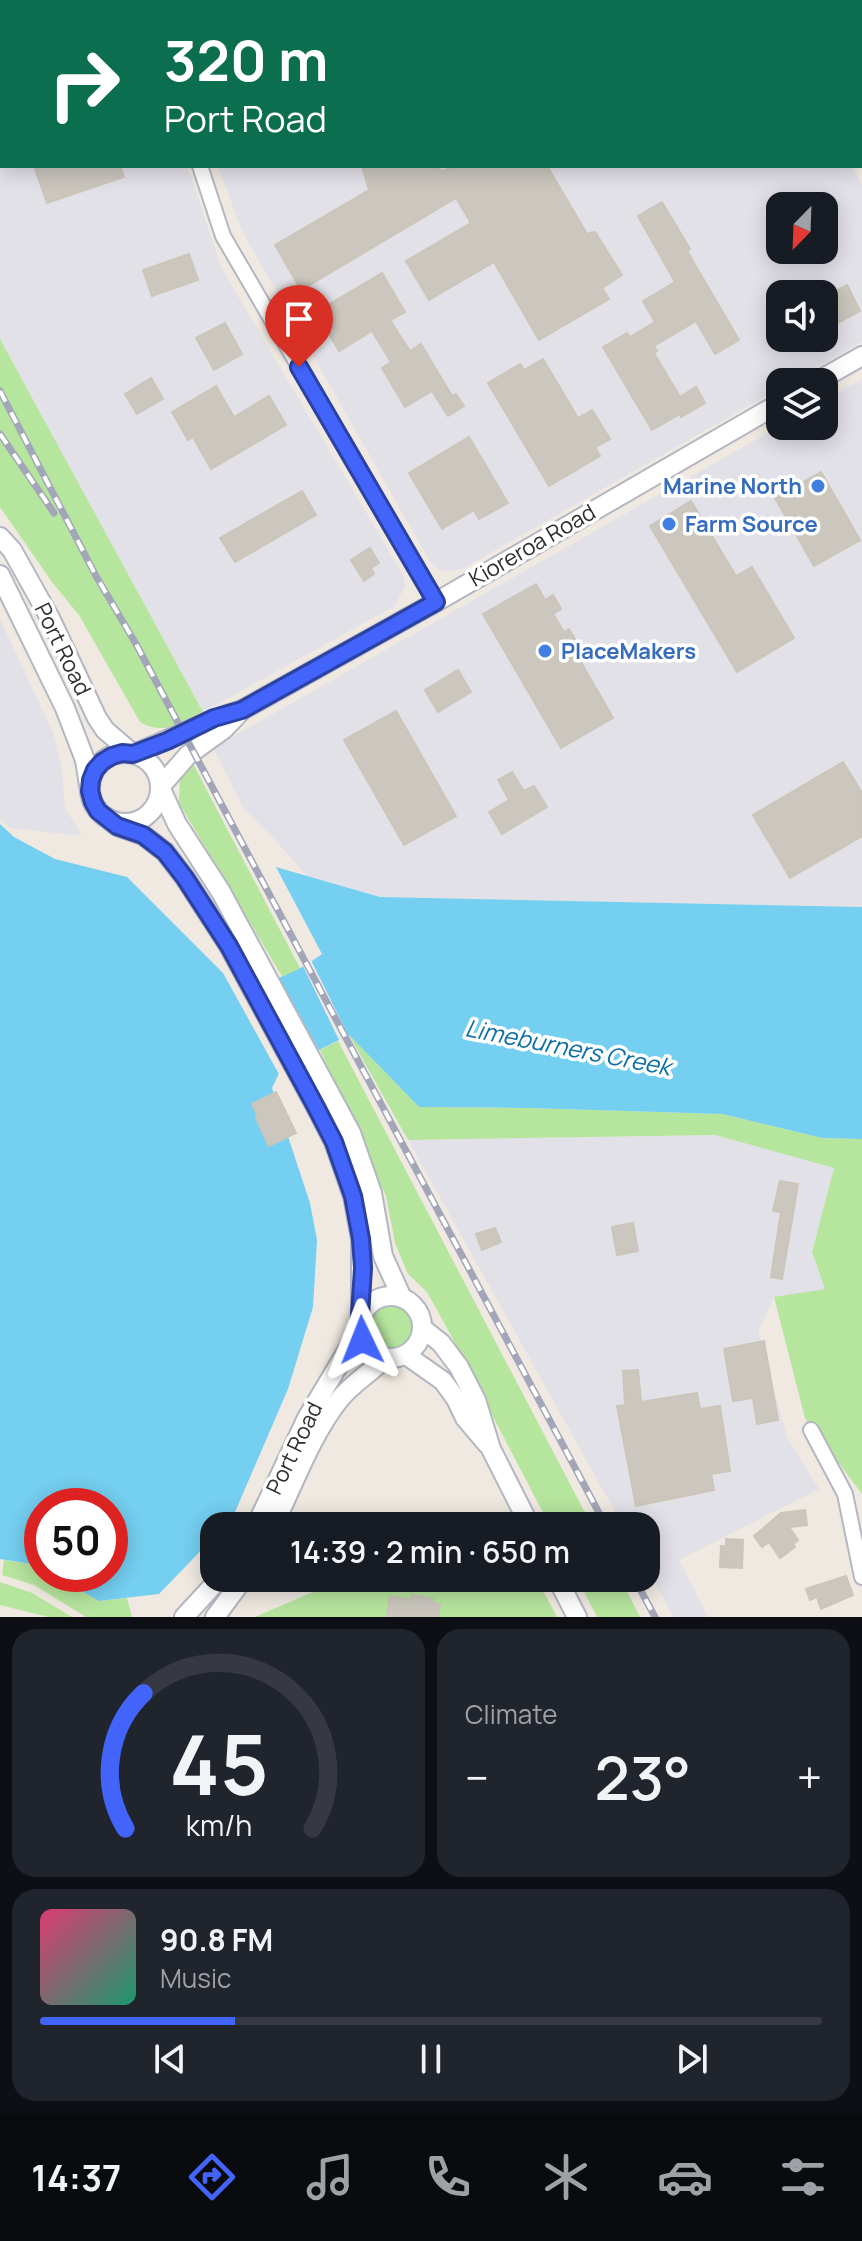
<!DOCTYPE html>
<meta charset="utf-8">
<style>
body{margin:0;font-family:Manrope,sans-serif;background:#20242c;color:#f1f3f6;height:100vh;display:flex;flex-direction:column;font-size:30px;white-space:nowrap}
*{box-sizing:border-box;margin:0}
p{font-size:26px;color:#9ea1a6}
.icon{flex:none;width:44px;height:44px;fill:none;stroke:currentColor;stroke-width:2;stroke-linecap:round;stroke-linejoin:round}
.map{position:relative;height:1617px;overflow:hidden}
.details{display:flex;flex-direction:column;gap:12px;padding:12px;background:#0d0f14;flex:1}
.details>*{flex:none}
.banner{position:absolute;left:0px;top:0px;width:862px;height:168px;box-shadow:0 4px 20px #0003;background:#0b6e4f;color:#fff;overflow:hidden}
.needle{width:52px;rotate:203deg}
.fabs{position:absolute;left:766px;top:192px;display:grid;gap:16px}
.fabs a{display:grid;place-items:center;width:72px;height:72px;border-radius:16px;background:#171b24;box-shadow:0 4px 20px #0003;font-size:40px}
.speed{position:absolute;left:24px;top:1488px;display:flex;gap:16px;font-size:40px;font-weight:700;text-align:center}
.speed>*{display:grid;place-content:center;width:104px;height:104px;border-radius:50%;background:#171b24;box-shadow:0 4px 20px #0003;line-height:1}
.speed .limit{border:12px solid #d22;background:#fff;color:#111}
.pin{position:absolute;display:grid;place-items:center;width:68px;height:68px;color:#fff;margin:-82px -34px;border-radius:50% 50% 50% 0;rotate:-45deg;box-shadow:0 0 8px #0007}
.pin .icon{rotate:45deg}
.me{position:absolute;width:88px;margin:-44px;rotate:358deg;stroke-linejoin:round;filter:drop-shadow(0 0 6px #0008)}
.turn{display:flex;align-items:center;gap:28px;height:168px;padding:0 32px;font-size:36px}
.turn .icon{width:104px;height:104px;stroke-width:2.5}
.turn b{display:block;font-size:56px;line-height:68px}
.big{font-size:60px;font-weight:600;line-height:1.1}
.details .card{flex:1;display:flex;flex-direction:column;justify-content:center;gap:12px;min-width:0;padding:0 28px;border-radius:24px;background:#20242c}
.details .dial{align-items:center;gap:0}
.dial svg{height:208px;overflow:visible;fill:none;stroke:#363941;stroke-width:7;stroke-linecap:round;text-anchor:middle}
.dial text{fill:#f1f3f6;stroke:none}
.song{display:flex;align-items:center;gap:24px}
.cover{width:96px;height:96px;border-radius:12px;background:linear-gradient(135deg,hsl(340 70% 55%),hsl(160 70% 35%))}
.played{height:8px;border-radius:4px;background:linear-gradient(90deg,#4264fb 25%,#363941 25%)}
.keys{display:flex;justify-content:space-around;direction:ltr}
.heat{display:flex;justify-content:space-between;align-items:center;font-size:44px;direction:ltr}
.details .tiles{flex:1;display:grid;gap:12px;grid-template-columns:1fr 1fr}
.card:last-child{grid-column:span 2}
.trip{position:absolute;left:200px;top:1512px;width:460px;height:80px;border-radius:24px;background:#171b24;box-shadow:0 4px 20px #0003;font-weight:600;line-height:80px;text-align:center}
.menu{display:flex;height:128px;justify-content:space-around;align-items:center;background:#090b0e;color:#9ea1a6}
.menu .icon{width:56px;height:56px}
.menu .selected{color:#4264fb}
.menu b{font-size:36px;color:#f1f3f6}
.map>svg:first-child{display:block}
</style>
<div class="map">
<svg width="862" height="1617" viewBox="0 0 862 1617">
<rect width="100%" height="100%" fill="#efe9e1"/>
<g fill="#e3e1e8" fill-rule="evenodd">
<polygon points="0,0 132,0 133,2 2,2 2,166 187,166 222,269 403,575 405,586 395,606 203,712 0,339"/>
<path d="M218,166H852L862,185V342L791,382H780V388L464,568L450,572L440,570L432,565L241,229ZM780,206H824V250H780ZM780,294H824V338H780Z"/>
<polygon points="862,379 862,907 380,897 307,876 276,841 244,809 213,748 780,426 824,426 824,401"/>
<polygon points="0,619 54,735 62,770 65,808 82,836 11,828 0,820"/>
<polygon points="715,1135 834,1168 812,1252 825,1290 774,1297 758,1332 787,1437 819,1489 679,1560 708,1617 674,1617 646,1567 646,1526 623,1526 408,1140"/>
</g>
<g fill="#b6e59e">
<path d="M0,339L203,712C180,723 164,736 140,722L79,615L52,582L0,507Z"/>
<polygon points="190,758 301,970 283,978 179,803 180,775"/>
<polygon points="349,1035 419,1107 529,1108 722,1114 822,1138 862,1139 862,1494 805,1418 774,1297 825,1289 812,1252 834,1168 715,1135 408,1140"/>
<polygon points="338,1041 592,1526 550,1526 448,1330 427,1292 408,1274 395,1243 386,1196 320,1050"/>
<circle cx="390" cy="1328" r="22"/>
<polygon points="4,1560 37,1565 42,1568 42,1574 52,1574 99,1601 127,1598 132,1617 86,1617 34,1585 2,1575"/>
<polygon points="372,1578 536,1578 557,1617 255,1617 315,1591"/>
<polygon points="577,1578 620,1578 640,1617 597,1617"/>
<polygon points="0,1582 32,1593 72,1617 49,1617 0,1605"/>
</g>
<path fill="#75cff0" d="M0,824L14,837L55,859L127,877L238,988C275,980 290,977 322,954L276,867L380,897L862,907V1139L822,1138L722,1114L529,1108L419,1107L349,1035L281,1069L272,1088L310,1203L317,1240L313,1307L288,1389L232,1519L225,1526H214V1537L159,1594L99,1601L52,1574H110V1506H42V1568L37,1565L0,1559Z"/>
<g fill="#efe9e1">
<polygon points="310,958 350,1039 341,1044 302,964"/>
<polygon points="217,962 239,984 277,975 321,1054 284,1073 281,1078"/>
</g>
<g fill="#cbc7bf" stroke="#cbc5ba" stroke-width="2">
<polygon points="34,166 120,166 124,177 47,203"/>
<polygon points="362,166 438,166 441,171 458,166 547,166 587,234 595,232 622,275 602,288 609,299 539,340 494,262 429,300 406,261 471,223 456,198 301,290 275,245 369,190"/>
<polygon points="662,202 690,249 687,251 739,340 715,354 696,321 654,346 657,351 654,353 680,397 696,387 705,403 681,417 680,414 652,430 603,347 627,333 630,337 655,322 643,301 675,282 638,216"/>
<polygon points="189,254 198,280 152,296 143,270"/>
<polygon points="382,273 405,312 390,320 410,351 421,344 452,396 456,394 464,406 448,416 432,391 405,407 382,368 391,362 372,331 339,351 316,312"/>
<polygon points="847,285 860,311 824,330 824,297"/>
<polygon points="225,323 242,354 214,370 196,338"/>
<polygon points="543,359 578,418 592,410 610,439 595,447 600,456 549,486 488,383 520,364 524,370"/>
<polygon points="151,378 163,399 137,414 125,394"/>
<polygon points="216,386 234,417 269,396 286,425 211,469 193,437 188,440 172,412"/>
<polygon points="469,437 508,503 479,519 474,510 442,529 409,473"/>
<polygon points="821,472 860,540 814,566 775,498"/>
<polygon points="302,491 316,515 235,562 220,538"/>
<polygon points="691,501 736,576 752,567 794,638 737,672 650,526"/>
<polygon points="370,548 379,563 371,568 374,574 364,581 351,560"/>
<polygon points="536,584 545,600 553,595 561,609 553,614 564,632 569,629 577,642 571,645 613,718 561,748 483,614"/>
<polygon points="458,670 471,692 438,712 425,690"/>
<polygon points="396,711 456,816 404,845 344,740"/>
<polygon points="843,762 862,793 862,836 790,878 753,815"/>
<polygon points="512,772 524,791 534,786 547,807 502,834 489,812 509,800 498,780"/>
<polygon points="276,1092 296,1133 269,1146 256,1118 258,1117 252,1104"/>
<polygon points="780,1181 798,1184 782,1279 771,1277 781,1212 773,1211"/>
<polygon points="633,1223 638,1251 617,1255 612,1227"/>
<polygon points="495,1228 501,1242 482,1250 476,1234"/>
<polygon points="764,1341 778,1420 757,1424 753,1398 733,1401 724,1349"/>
<polygon points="638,1370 641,1402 697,1393 700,1409 720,1406 730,1471 711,1474 714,1490 636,1506 617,1406 625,1405 623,1371"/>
<polygon points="805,1510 807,1525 789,1527 798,1540 793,1544 795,1547 780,1558 769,1542 762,1547 754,1536 781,1513"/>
<polygon points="726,1539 743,1540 742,1568 720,1567 721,1546 726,1546"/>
<polygon points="846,1576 853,1595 821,1609 817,1597 810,1600 806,1589"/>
<polygon points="412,1595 433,1599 432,1603 440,1604 438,1617 387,1616 390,1596 411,1600"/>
</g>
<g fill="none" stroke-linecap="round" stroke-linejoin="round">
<defs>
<g id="street">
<polyline points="146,0 147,2"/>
<polyline points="366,2 375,0"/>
<polyline points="200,166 223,236 436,602"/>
<polyline points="811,1430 845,1494 862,1577"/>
</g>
<g id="secondary">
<polyline points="816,382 862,356"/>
<path d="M0,537L12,550L50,618L97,718L105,730L133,754C170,740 204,721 242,710L436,602L780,403"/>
<polyline points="0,575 65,708 85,760 90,791"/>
<polyline points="241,711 224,729 188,755 160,787 177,824 221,892 351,1133 372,1193 383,1256 402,1298"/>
<circle cx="125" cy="788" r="35"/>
<polyline points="107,818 117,826 143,835 165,852 185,878 229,946 316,1107 334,1142 353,1196 361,1239 361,1316"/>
<circle cx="391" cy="1327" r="31"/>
<polyline points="422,1328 441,1343 459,1367 476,1400 491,1449 530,1526"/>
<polyline points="406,1355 443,1381 456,1399 465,1418 487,1444"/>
<polyline points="256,1526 307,1418 359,1331"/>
<path d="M273,1526C294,1484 310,1437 339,1400C352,1383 371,1373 385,1358"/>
<polyline points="557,1578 577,1617"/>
<polyline points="184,1617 220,1578"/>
<polyline points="215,1617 244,1578"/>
</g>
</defs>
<use href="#street" stroke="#b4b7c1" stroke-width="18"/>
<use href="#secondary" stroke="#b4b7c1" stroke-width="22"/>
<use href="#street" stroke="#fff" stroke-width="14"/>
<use href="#secondary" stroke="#fff" stroke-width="18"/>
<defs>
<g id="rail">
<polyline points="0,391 96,576 136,644 606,1526"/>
<polyline points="0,434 54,513"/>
<polyline points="634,1578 655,1617"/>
</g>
</defs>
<use href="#rail" stroke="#a3a6b8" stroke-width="7"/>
<use href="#rail" stroke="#fff" stroke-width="4" stroke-dasharray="12" stroke-linecap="butt"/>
</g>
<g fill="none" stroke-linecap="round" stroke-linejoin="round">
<defs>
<polyline id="route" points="299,367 436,602 242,710 214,718 167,741 133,754 122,753 112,756 102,762 95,770 91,780 90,791 93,802 98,811 117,826 143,835 165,852 185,878 229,946 316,1107 334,1142 353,1196 361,1239 363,1268 359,1331 362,1340"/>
</defs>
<use href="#route" stroke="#2b41a3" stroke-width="20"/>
<use href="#route" stroke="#4264fb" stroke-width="14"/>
</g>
<g fill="#3f7fe0" stroke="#fff" stroke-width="3">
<circle cx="818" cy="486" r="8"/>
<circle cx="669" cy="524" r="8"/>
<circle cx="545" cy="651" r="8"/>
</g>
<g text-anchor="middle" stroke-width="7" stroke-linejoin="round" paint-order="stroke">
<g font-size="22" font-weight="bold" fill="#366cbe" stroke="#fff" text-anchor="start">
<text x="802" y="494" text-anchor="end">Marine North</text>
<text x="685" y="532">Farm Source</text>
<text x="561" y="659">PlaceMakers</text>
</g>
<g font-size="22" fill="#2e2e2e" stroke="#fff">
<text transform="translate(532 545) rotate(-30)" y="8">Kioreroa Road</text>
<text transform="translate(63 649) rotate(64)" y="8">Port Road</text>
<text transform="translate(294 1448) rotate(-64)" y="8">Port Road</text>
</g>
<g font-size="24" font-style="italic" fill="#0d6fa3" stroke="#fff">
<text transform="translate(568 1048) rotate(11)" y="8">Limeburners Creek</text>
</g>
</g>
</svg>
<div class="fabs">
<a><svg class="needle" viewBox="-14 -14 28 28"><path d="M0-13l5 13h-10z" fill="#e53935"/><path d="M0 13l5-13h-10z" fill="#9ea1a6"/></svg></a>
<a><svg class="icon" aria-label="sound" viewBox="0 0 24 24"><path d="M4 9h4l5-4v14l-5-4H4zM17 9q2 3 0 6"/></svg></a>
<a><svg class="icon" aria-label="layers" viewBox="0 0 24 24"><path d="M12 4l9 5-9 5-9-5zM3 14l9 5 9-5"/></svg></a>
</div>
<div class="speed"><div class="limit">50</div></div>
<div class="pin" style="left:299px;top:367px;background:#d93025"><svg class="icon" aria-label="arrive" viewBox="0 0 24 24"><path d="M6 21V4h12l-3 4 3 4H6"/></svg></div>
<svg class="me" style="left:362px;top:1340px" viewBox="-20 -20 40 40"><path d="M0-17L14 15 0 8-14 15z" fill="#4264fb" stroke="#fff" stroke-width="4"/></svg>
<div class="trip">14:39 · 2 min · 650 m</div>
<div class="banner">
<div class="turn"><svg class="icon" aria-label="right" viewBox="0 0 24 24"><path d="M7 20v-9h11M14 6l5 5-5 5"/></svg><div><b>320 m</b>Port Road</div></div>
</div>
</div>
<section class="details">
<div class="tiles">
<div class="card dial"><svg viewBox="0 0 100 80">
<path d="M14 69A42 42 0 1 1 86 69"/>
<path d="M14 69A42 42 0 0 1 21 17" stroke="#4264fb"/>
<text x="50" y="56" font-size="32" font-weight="700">45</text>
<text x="50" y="72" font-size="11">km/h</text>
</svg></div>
<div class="card"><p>Climate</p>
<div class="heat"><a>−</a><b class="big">23°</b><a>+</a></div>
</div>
<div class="card">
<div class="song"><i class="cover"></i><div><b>90.8 FM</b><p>Music</p></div></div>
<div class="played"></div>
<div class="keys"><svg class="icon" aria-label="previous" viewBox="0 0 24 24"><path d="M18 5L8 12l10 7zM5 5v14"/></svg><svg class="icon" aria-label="pause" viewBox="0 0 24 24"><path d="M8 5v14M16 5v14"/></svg><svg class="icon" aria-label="next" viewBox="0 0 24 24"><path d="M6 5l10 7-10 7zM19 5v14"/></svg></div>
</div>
</div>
</section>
<nav class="menu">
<b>14:37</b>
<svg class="icon selected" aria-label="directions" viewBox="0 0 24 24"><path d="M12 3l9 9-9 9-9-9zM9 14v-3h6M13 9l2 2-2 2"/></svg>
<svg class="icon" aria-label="music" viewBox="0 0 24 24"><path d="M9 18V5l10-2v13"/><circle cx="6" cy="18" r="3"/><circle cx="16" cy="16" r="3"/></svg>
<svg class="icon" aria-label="phone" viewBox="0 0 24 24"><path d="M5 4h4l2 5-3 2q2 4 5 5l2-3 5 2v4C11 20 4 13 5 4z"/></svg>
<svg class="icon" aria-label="climate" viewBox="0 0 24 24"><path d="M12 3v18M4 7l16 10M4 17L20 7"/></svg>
<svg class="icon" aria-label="car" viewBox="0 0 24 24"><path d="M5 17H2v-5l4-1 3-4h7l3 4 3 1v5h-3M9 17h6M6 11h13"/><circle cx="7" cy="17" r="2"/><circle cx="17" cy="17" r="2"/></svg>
<svg class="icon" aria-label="filters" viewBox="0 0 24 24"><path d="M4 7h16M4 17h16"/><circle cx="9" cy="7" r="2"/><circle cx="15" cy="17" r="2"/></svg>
</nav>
